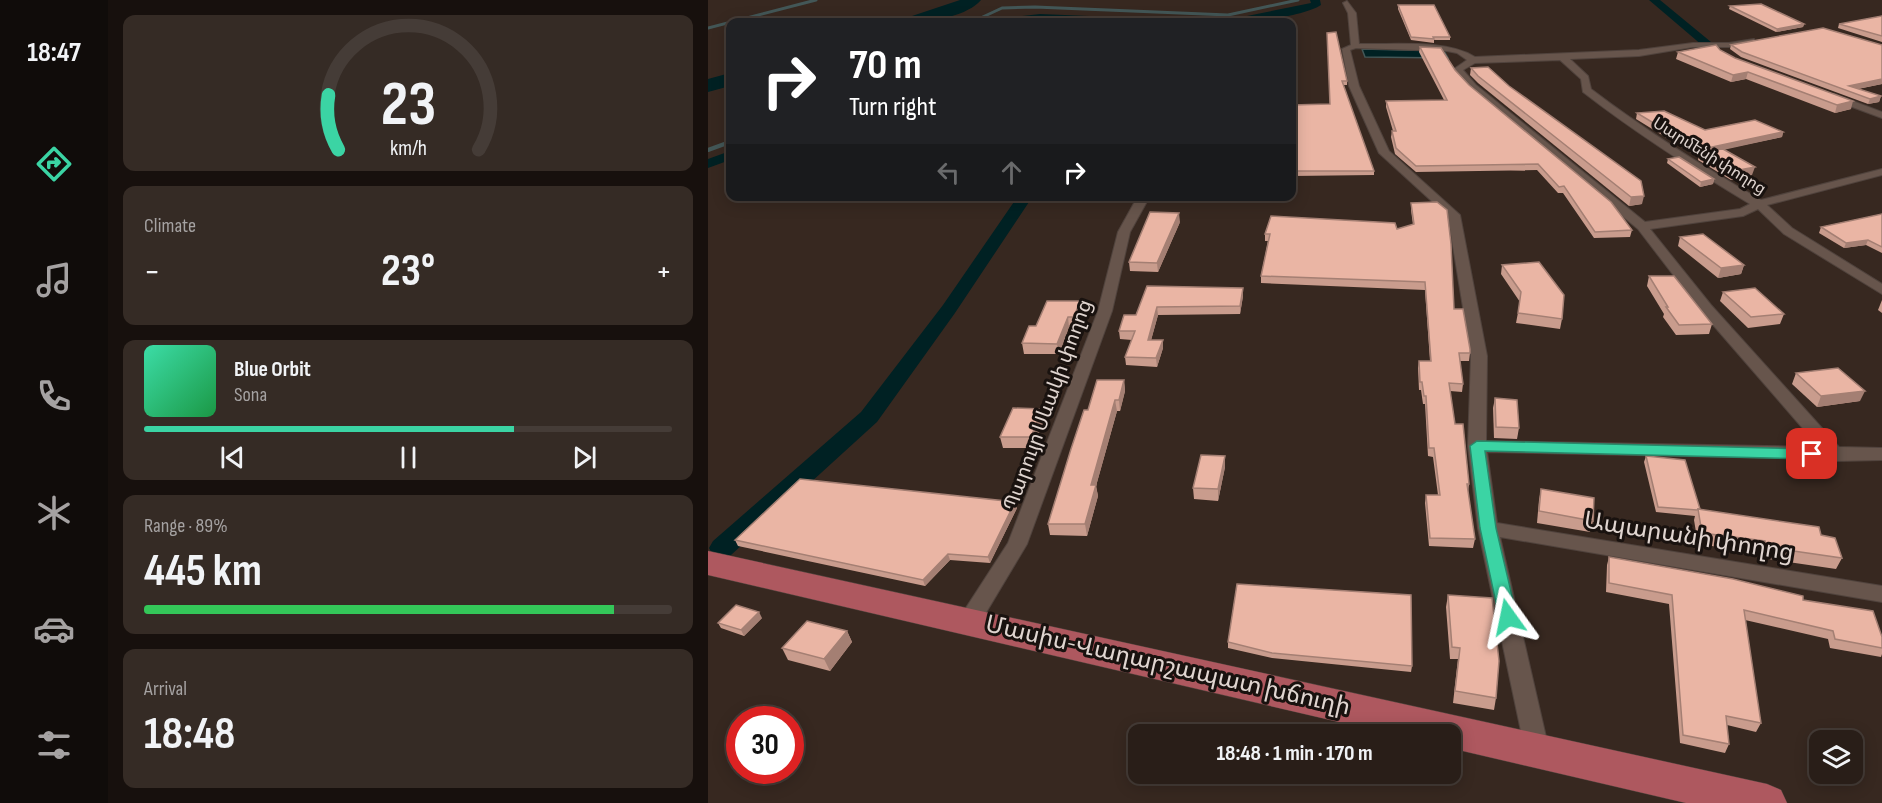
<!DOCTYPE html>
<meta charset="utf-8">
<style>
body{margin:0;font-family:"Sofia Sans Condensed","Noto Sans Armenian",sans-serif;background:#352b25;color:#f1f3f6;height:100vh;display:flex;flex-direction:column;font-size:22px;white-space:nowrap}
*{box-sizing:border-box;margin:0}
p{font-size:20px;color:#a5a2a2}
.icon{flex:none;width:33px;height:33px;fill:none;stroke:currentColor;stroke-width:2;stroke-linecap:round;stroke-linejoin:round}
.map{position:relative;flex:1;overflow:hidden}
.drawer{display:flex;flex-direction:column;gap:15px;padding:15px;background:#17100d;width:600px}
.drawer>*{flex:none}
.guide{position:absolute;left:18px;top:18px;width:570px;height:183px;border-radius:12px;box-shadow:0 3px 15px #0003,0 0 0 2px #453c37;background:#202124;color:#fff;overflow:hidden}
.fabs{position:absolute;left:1101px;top:730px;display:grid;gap:12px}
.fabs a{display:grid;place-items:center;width:54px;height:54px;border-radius:12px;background:#291e18;box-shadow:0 3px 15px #0003,0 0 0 2px #453c37;font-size:30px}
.speed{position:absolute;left:18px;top:706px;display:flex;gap:12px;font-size:30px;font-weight:700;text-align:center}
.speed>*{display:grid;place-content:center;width:78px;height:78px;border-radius:50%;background:#291e18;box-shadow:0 3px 15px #0003,0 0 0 2px #453c37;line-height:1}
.speed .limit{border:9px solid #d22;background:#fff;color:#111}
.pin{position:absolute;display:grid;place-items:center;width:51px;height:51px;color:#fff;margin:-26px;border-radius:12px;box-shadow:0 3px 9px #0006}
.me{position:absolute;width:66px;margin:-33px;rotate:348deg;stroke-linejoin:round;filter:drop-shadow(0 0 4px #0008)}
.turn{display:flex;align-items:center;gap:21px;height:126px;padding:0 24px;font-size:27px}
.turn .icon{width:78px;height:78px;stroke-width:2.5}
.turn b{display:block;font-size:42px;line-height:51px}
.lanes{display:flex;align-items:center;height:57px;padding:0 24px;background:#0003;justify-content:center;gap:30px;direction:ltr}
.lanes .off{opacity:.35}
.big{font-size:45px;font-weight:700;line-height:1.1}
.drawer .tile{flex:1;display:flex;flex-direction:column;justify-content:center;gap:9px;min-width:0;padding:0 21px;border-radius:12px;background:#352b25}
.drawer .dial{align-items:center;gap:0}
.dial svg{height:156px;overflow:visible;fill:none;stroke:#453c37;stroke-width:7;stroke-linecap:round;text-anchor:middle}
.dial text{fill:#f1f3f6;stroke:none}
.song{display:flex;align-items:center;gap:18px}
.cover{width:72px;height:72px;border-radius:9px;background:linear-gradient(135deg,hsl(160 70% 55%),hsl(140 70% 35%))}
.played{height:6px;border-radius:3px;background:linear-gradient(90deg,#3bd4a4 70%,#453c37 70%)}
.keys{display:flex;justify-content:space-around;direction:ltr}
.heat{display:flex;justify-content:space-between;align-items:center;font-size:33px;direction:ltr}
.charge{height:9px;border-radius:4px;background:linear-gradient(90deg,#34c759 89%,#453c37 0)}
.trip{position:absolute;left:420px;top:724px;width:333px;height:60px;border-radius:12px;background:#291e18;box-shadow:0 3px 15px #0003,0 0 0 2px #453c37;font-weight:700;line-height:60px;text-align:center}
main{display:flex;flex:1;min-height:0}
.dock{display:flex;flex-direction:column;width:108px;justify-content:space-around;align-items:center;background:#100c0a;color:#a5a2a2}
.dock .icon{width:42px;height:42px}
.dock .selected{color:#3bd4a4}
.dock b{font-size:27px;color:#f1f3f6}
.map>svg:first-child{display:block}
</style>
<main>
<nav class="dock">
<b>18:47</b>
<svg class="icon selected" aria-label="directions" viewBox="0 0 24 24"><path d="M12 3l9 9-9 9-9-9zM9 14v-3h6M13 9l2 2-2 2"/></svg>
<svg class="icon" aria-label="music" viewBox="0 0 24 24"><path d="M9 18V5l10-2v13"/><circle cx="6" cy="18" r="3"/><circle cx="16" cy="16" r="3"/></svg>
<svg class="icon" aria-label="phone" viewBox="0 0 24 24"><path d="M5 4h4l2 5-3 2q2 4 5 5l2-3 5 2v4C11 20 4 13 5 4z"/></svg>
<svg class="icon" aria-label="climate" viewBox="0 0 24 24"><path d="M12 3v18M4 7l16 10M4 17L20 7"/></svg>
<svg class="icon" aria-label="car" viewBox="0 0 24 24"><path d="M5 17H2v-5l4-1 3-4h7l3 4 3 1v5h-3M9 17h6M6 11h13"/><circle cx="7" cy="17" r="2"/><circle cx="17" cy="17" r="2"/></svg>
<svg class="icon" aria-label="filters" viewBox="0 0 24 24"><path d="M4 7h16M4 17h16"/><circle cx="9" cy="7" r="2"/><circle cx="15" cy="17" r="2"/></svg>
</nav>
<section class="drawer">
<div class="tile dial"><svg viewBox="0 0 100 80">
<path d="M14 69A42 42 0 1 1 86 69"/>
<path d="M14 69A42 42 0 0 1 9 41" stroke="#3bd4a4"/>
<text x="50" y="56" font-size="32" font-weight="700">23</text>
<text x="50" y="72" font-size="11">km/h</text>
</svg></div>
<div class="tile"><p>Climate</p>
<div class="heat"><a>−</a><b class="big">23°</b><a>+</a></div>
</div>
<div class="tile">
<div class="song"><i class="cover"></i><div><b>Blue Orbit</b><p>Sona</p></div></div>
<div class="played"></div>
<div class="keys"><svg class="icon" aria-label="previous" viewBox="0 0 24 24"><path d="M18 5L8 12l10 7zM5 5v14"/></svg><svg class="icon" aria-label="pause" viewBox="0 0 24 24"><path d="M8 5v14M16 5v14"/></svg><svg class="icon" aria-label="next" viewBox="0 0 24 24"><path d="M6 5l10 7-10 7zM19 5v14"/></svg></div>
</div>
<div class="tile"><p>Range · 89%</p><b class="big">445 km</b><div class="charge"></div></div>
<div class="tile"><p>Arrival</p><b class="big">18:48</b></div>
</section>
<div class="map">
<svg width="1174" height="803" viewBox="0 0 1174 803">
<rect width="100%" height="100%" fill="#372820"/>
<polygon fill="#002123" stroke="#435757" stroke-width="1.5" points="654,49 736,51 740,58 657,57"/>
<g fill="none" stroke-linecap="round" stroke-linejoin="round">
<g stroke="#435757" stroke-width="3">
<polyline points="264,22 294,8 327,7 520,15 590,0"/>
<polyline points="0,28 108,0"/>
</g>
<polyline stroke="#435757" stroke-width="4" points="0,150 22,142"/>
<g fill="#002123" fill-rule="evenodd">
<path d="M602,0H612L613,5C597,16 538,24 519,22L524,19L603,3Z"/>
<polygon points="941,0 952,0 1003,42 1003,46 995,46"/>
<polygon points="332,14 454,19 459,22 332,20 283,22 288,19"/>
<polygon points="22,151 22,160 0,168 0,159"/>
<polygon points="310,196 325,196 247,313 169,422 23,555 14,557 5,555 1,548 5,541 153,412 235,305"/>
</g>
<g fill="#002123" fill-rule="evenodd">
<path d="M252,0H273C259,17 216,24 195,22L198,18Z"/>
<polygon points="22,73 22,86 0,92 0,79"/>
</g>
<defs>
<g id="street">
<path d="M639,1L648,13L651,44C686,45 738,39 767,57L931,50L985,43H1021L1046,39V43L1021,47H985L931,56L862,59L880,76L883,89C937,130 994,166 1053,200L1174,169V175L1059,205L1084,228L1174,284V294L1076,234L1050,209L1035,216L942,229L1003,305L1131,447L1174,448V460L1128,461L1121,459L779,452L789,523L1174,586V602L792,537L841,750L838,758L829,761L820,758L817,750L770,528L760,446L763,356L740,216L671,153L641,86L634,49L643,45L640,13L635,3ZM648,48L739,51L749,53L759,60L746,69L762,89L930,229L993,311L1111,447L778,441L779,356L752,215L681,151L651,86L642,50ZM852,60L873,79L875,92C928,133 984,169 1042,204L1032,209L937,222L768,85L755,70L767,63Z"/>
<polygon points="1120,94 1126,94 1174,112 1174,118 1120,98"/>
<polygon points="430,196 442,196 422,232 404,311 319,544 270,626 262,628 254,626 251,620 254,614 300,543 390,311 410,232"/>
</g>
<polygon id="primary" points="0,551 1059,784 1073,790 1079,803 978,803 742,748 742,735 687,735 0,575"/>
</defs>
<use href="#street" stroke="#50433d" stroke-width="2"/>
<use href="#primary" stroke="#50433d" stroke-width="1"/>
<use href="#street" fill="#67554c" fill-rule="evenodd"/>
<use href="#primary" fill="#ae585f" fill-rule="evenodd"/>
</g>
<g fill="#c99c8d">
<polygon points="690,5 742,37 742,40 726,40 726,43 703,40 690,9"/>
<polygon points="1022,6 1096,24 1095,27 1068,32 1021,9"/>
<polygon points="1174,16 1174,42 1130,28 1131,24"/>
<polygon points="619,33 639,81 639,85 635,85 666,171 666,175 584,176 584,105 622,104"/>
<polygon points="1023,45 1174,45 1174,84 1150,89 1173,96 1171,102 1160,104 1033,57 1022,49"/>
<polygon points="712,47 747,70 761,85 924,230 922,237 886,238 855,193 850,193 829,170 708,172 687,154 683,137 684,131 685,131 678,107 678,101 736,100 711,52"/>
<polygon points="1012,50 1027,58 1143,109 1127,113 1038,79 1023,82 968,59 970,52"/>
<polygon points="763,68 801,86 934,204 921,206 770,83 762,75"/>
<polygon points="929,113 997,130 1075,132 1074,137 1016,149 1044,175 1023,180 990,160 991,155 988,156 928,119"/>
<polygon points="960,159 1006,179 1005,184 992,187 959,163"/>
<polygon points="703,203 746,309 762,353 761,361 752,361 755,384 754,392 742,391 747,424 761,484 760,492 767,539 765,548 721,546 717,503 718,495 730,495 725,457 720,456 717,404 715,404 713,390 711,390 710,368 711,361 722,361 717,290 553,283 553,276 560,241 557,241 557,234 689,229 705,225 703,210"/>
<polygon points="1174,214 1174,253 1158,245 1136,248 1111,233 1113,227"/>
<polygon points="472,222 450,272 422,271 421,262"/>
<polygon points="972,237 1036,265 1033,274 1010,278 970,246"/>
<polygon points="794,265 854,319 852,329 808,323 812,302 793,274"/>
<polygon points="941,276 1004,324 1001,334 968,335 955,317 956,314 939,286"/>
<polygon points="439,286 535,296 532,314 450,315 443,340 455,340 455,348 449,367 418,365 417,357 424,340 412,339 411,331 428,315"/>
<polygon points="1015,292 1076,314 1072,324 1040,328 1012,301"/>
<polygon points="1174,300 1174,313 1170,310"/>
<polygon points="374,311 368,327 361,327 351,354 316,354 314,343 328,326"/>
<polygon points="1088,373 1152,401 1109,407 1084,384"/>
<polygon points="416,380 417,391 412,411 409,411 388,486 390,496 379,536 342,535 340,524"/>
<polygon points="787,398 811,428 809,439 786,438 785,408"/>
<polygon points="336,420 325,448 295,448 292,437"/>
<polygon points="517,456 517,467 510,501 486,499 485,488"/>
<polygon points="938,456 992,509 1113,535 1134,558 1128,569 1053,558 1052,553 990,544 986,520 987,516 948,512 936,462"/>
<polygon points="833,489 885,521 882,532 829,523 831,500"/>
<polygon points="309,508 282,563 242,560 217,586 30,546 27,540"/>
<polygon points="901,557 1095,600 1174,637 1174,654 1173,657 1122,648 1120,639 1037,620 1053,723 1048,732 1019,725 1021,744 1017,753 972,743 961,604 898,592 899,565"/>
<polygon points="740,595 788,698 786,710 745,703 750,659 742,659 738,607"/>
<polygon points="54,618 36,636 13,628 10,623"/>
<polygon points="139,631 144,642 122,671 80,660 74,648"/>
<polygon points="520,642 704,666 703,672 564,658 520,648"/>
</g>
<g fill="#a47f73">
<polygon points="1096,24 1095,27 1068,32 1069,29"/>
<polygon points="1040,72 1038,79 1023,82 1025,75"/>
<polygon points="1174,79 1174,84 1139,91 1141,86"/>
<polygon points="1173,96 1171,102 1160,104 1162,99"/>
<polygon points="1145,101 1143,109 1127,113 1129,105"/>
<polygon points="1075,132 1074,137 997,154 992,151 991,155 988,156 990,150"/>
<polygon points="1047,167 1044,175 1023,180 1026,171"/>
<polygon points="1006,179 1005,184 992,187 993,182"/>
<polygon points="936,196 934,204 921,206 923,197"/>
<polygon points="471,213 472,222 450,272 449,263"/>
<polygon points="1160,240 1158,245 1136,248 1138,243"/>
<polygon points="1036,265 1033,274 1010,278 1013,268"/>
<polygon points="535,288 535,296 532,314 532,306"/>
<polygon points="372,301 374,311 368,327 366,317"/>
<polygon points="449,307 450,315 441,348 440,340"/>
<polygon points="360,317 361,327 351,354 349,344"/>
<polygon points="455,340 455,348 449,367 448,358"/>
<polygon points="416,380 417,391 412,411 411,400"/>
<polygon points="1157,391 1152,401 1109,407 1113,396"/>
<polygon points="407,400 409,411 388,486 390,496 379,536 377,524 383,485"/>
<polygon points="334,409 336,420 325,448 323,437"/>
<polygon points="517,456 517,467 510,501 510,489"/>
<polygon points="307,502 309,508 282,563 280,557"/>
<polygon points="240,554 242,560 217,586 215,580"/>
<polygon points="51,612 54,618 36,636 33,630"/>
<polygon points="139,631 144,642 122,671 116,659"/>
</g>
<g fill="#eab5a4" stroke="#a47f73" stroke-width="1.5">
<polygon points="1053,4 1096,24 1069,29 1022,6"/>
<polygon points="690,5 726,5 742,37 725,37 726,39 703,37"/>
<polygon points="1174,16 1174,36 1131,24"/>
<polygon points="1115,28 1174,45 1174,79 1141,86 1173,96 1162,99 1034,52 1023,45"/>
<polygon points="628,32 639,81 634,81 666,171 584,171 584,105 622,104 619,33"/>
<polygon points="1008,45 1012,50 1027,58 1145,101 1129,105 1040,72 1025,75 970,52"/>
<polygon points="712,47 733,48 747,70 761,85 903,202 924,230 887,232 856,186 851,187 830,164 708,166 688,148 684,131 688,131 678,101 739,100"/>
<polygon points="780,67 801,86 933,181 936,196 923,197 770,76 763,68"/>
<polygon points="956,111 997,130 1047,120 1075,132 990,150 929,113"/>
<polygon points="1015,149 1047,167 1026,171 992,151"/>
<polygon points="971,157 1006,179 993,182 960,159"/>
<polygon points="729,202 739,210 743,244 746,309 755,309 762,349 762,353 751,353 755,384 741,383 747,424 755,424 761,484 759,484 767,539 722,538 718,495 732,495 726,448 721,448 718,396 716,396 714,382 712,382 711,361 723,361 717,282 553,276 562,234 557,234 563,216 687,223 689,229 706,224 703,203"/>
<polygon points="442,212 471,213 449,263 421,262"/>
<polygon points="1174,214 1174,247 1160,240 1138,243 1113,227"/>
<polygon points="995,234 1036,265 1013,268 972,237"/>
<polygon points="831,262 856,295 854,319 810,313 813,292 794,265"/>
<polygon points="941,276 966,276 1004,324 971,325 958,307 960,307"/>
<polygon points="439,286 535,288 532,306 449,307 440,340 455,340 448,358 417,357 427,331 411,331 416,315 428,315"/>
<polygon points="1047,288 1076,314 1043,317 1015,292"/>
<polygon points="339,301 372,301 366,317 360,317 349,344 314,343 321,326 328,326"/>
<polygon points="1130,368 1157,391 1113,396 1088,373"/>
<polygon points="389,380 416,380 411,400 407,400 383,485 388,485 377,524 340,524 363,449 376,410 380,410"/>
<polygon points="787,398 809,400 811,428 788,427"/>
<polygon points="305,408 334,409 323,437 292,437"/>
<polygon points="493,455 517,456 510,489 485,488"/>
<polygon points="938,456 977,460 992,509 990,509 989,510 950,507"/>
<polygon points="92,479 307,502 280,557 240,554 215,580 27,540"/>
<polygon points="833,489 886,498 885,521 831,511"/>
<polygon points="990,509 1111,527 1113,535 1127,538 1134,558 1058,547 1057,541 994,533"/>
<polygon points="901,557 1025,579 1095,596 1095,600 1165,611 1174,637 1174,648 1127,639 1125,631 1036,610 1053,723 1018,716 1021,744 975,735 964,595 901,583"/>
<polygon points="529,584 703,595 704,666 564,653 520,642"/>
<polygon points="740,595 784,598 791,661 788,698 747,691 752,648 744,647"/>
<polygon points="28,605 51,612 33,630 10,623"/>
<polygon points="99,621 139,631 116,659 74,648"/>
</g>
<polygon fill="#3bd4a4" stroke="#268a6b" stroke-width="1.5" points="769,441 1104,449 1112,454 1104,459 777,451 788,528 809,617 806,622 800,624 794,622 791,617 772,528 762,446"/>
<g text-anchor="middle" stroke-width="6" stroke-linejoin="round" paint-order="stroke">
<g font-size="16" fill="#e0d5d0" stroke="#19120f">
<text transform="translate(1002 155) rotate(32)" y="6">Սարմենի փողոց</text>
</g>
<g font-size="20" fill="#e0d5d0" stroke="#19120f">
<text transform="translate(339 405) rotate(-70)" y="7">Պարույր Սևակի փողոց</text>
</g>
<g font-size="24" fill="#e0d5d0" stroke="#19120f">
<text transform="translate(981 536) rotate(9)" y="8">Ապարանի փողոց</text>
<text transform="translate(460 665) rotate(13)" y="8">Մասիս-Վաղարշապատ խճուղի</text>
</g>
</g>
</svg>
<div class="fabs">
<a><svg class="icon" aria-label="layers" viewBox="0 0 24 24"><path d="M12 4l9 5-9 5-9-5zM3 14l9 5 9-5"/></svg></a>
</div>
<div class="speed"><div class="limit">30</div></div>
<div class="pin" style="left:1104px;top:454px;background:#d93025"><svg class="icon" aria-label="arrive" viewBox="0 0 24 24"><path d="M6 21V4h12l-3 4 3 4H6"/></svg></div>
<svg class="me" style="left:800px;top:617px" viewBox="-20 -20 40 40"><path d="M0-17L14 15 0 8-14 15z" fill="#3bd4a4" stroke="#fff" stroke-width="4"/></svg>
<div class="trip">18:48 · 1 min · 170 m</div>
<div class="guide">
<div class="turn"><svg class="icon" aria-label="right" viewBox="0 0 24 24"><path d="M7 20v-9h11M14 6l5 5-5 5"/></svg><div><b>70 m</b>Turn right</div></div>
<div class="lanes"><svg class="icon off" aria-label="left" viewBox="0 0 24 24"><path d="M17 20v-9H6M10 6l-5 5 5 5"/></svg><svg class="icon off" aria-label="ahead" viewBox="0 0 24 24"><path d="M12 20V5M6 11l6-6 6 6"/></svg><svg class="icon" aria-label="right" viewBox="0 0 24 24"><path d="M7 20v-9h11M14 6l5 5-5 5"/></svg></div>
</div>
</div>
</main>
